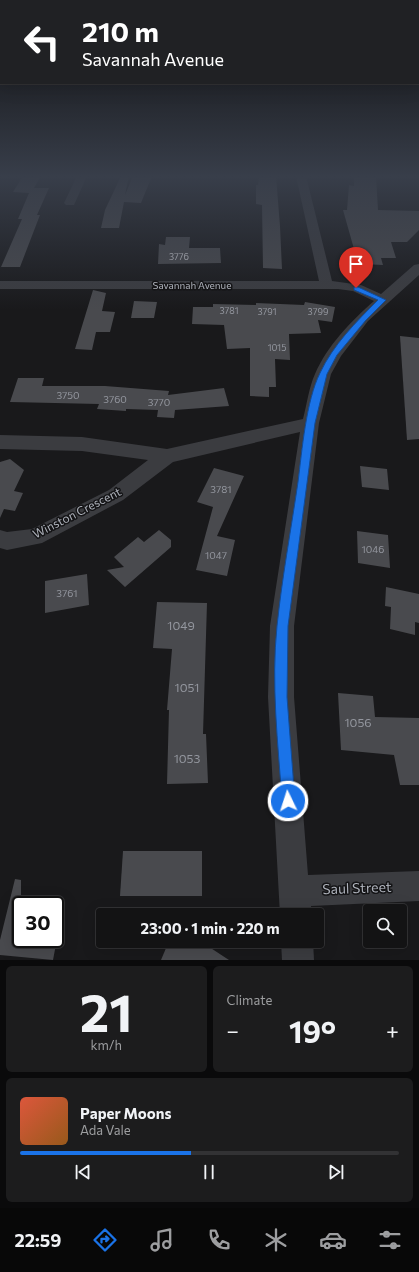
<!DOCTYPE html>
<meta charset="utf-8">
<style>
body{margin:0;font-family:Commissioner,sans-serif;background:#1c1c1d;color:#f1f3f6;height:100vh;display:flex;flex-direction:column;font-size:15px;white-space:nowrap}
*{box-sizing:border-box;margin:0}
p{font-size:13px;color:#9d9ea0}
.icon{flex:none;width:22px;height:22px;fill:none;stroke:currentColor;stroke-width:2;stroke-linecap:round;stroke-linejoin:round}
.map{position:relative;height:960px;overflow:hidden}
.panel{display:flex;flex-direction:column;gap:6px;padding:6px;background:#0a0a0b;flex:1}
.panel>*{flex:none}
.guide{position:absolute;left:0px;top:0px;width:419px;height:84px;box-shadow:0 4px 16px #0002,0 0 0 1px #323234;background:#202124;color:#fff;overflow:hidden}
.fabs{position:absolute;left:363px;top:904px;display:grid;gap:8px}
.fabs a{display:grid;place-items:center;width:44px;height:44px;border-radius:4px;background:#131314;box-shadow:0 4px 16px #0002,0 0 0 1px #323234;font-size:20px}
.speed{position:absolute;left:12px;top:896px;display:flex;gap:8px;font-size:20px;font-weight:700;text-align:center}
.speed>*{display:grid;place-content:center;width:52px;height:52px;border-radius:50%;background:#131314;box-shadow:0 4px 16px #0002,0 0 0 1px #323234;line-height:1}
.speed .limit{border:2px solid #111;border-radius:6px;background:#fff;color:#111}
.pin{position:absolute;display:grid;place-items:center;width:34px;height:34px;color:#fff;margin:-41px -17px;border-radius:50% 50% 50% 0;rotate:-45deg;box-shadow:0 0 4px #0007}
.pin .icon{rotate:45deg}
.me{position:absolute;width:44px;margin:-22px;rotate:356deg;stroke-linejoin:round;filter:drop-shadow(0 0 3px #0008)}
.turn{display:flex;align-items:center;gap:14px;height:84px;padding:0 16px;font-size:18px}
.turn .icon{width:52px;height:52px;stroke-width:2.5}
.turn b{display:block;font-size:28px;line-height:34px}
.big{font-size:30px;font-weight:700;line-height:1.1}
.panel .tile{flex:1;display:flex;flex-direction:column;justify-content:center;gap:6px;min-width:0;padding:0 14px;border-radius:6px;background:#1c1c1d}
.panel .dial{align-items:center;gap:0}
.dial b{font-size:52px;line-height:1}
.song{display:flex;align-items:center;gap:12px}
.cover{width:48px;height:48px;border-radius:6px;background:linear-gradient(135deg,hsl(10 70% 55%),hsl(30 70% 35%))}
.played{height:4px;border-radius:2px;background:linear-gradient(90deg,#1a73e8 45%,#323234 45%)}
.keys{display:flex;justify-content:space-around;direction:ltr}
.heat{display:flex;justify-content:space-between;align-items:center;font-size:22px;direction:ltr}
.panel .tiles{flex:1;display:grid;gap:6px;grid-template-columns:1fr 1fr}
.tile:last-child{grid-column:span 2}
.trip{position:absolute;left:96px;top:908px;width:228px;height:40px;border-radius:4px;background:#131314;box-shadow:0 4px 16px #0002,0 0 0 1px #323234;font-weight:700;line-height:40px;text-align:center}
.menu{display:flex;height:64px;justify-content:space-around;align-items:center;background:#080808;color:#9d9ea0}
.menu .icon{width:28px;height:28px}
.menu .active{color:#1a73e8}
.menu b{font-size:18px;color:#f1f3f6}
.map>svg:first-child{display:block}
</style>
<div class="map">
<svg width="419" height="960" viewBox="0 0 419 960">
<rect width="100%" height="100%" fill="#19191b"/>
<g fill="#494a4e">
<polygon points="23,176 41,176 34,188 49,188 37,215 40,215 20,267 1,267 22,219 18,219 29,193 13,192"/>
<polygon points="121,176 129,176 125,195 133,176 152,176 141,203 124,202 119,228 101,228 105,210"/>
<polygon points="259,176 276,176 280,226 282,269 263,268 262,205 256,204 256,185 258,185"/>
<polygon points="354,176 376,176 378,210 419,211 419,230 407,242 391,242 396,258 381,258 383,265 363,264 359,249 354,249 343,210 347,210 349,185 354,186"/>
<polygon points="166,237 190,237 189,248 220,248 221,263 158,264 159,244 165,245"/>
<polygon points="93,290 106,293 102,311 115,312 110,332 96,332 92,350 75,349"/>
<polygon points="134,301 157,302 154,318 131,318"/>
<polygon points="305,302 335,307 332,322 318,320 321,333 289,334 290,360 275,359 276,387 269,387 269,397 250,396 250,348 227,349 224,325 192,324 193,307 213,307 213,304 256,305 256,303 304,305"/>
<polygon points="400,336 419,338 419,439 407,440"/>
<polygon points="18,378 44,378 42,386 105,386 169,391 168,395 224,388 229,406 175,410 174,418 157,417 158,410 126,409 126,411 97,409 99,404 10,402"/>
<polygon points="10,459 24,470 14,491 23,493 15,511 4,509 0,518 0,462"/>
<polygon points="360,466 387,469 389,490 362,487"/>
<polygon points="214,468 244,476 217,536 235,540 227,576 196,570 213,507 197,502"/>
<polygon points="159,530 171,540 171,547 125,587 107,570 124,567 114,557 138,537 144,542"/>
<polygon points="357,531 388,535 390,568 358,563"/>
<polygon points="87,574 89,605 45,613 45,581"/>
<polygon points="386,587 419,594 419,623 415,622 415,635 390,629 391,607 385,606"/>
<polygon points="157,602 207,603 203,734 206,734 208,783 167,784 169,710 167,710 172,649 153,648"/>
<polygon points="338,693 373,696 375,717 419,718 419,785 400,785 394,755 341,750"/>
<polygon points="123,851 202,851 202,896 120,896"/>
<polygon points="15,879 21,880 21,939 57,939 53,960 0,955 0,940"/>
<polygon points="169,941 200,941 229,960 161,960"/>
</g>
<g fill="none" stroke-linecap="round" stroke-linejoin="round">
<g fill="#3b3c40" fill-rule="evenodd">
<polygon points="77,176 87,176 74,205 66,205 64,203"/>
<path d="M296,176H306L332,281L361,285L381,294L414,265L419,264V275L368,321L341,356L331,374L319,423L294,626V697L308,875L419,871V901L311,906L312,915H280L268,697L270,626L300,432L173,462L123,500L42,543L7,550L0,548V530L7,532L32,529L109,490L148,460L82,451L0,449V435L82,437L167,449L303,419C307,404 309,387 315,374C327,346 351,321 374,301L353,291L338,289H0V281H319Z"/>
<polygon points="281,941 313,941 314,960 282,960"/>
</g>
</g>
<linearGradient id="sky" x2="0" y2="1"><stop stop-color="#0e0e0f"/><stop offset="0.57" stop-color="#383e4a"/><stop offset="1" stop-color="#383e4a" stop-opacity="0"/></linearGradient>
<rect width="419" height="310" fill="url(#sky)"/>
<path fill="#1a73e8" stroke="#114b97" d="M354,287H358L386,300L366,320L337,355L327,374L315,423L288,626L287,697L295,801L293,806L288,808L284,806L282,801C278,743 271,684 277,626C282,578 291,530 298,482C302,451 306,401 320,373C333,345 356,322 378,300L354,290Z"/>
<g text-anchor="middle" stroke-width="3" stroke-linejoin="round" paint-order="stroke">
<g font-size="9" fill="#94979f">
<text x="179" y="260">3776</text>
<text x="229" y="314">3781</text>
<text x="267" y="315">3791</text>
<text x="318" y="315">3799</text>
<text x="277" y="351">1015</text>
</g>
<g font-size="10" fill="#adb1ba" stroke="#141416">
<text x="192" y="289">Savannah Avenue</text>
</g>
<g font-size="10" fill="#94979f">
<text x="68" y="399">3750</text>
<text x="115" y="403">3760</text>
<text x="159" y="406">3770</text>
<text x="221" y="493">3781</text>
<text x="373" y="553">1046</text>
<text x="216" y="559">1047</text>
<text x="67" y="597">3761</text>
</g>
<g font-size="12" fill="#adb1ba" stroke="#141416">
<text transform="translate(77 513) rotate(-27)" y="4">Winston Crescent</text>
</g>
<g font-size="12" fill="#94979f">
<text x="181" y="630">1049</text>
<text x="187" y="692">1051</text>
<text x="358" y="727">1056</text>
<text x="187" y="763">1053</text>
</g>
<g font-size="14" fill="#adb1ba" stroke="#141416">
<text transform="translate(357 888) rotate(-2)" y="5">Saul Street</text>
</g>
</g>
</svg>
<div class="fabs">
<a><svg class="icon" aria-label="search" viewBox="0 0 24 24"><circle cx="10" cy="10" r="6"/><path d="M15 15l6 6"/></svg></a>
</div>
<div class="speed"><div class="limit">30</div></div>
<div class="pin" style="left:356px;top:288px;background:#d93025"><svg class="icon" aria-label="arrive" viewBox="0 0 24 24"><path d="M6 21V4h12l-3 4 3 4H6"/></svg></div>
<svg class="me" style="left:288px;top:801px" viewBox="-20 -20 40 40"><circle r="17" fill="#1a73e8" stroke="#fff" stroke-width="3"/><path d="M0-11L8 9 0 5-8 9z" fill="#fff"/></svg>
<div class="trip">23:00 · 1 min · 220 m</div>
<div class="guide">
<div class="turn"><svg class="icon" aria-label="left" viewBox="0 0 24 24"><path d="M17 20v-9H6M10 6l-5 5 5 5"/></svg><div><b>210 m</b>Savannah Avenue</div></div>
</div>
</div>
<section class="panel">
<div class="tiles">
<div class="tile dial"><b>21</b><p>km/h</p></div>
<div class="tile"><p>Climate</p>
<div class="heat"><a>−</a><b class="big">19°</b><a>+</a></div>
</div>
<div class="tile">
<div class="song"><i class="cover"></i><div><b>Paper Moons</b><p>Ada Vale</p></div></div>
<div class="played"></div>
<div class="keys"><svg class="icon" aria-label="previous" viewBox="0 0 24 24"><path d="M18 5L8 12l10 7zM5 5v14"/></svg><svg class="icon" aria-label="pause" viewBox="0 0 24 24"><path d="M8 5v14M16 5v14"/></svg><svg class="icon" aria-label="next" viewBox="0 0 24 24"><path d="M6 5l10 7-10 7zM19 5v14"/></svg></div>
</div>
</div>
</section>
<nav class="menu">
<b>22:59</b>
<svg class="icon active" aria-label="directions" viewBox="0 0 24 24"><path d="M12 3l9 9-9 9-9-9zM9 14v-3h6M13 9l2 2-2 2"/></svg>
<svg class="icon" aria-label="music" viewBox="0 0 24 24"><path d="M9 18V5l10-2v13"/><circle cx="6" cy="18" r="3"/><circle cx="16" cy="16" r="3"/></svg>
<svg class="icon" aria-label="phone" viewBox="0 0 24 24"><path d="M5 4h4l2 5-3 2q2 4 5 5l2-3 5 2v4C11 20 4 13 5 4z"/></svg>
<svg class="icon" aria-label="climate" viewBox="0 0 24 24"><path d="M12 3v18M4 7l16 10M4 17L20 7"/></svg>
<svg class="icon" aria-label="car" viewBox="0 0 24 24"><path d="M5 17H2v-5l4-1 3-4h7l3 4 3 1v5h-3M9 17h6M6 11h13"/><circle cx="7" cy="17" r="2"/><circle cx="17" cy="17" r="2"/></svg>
<svg class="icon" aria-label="filters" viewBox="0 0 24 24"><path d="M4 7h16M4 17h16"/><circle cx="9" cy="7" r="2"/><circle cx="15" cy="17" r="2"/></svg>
</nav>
